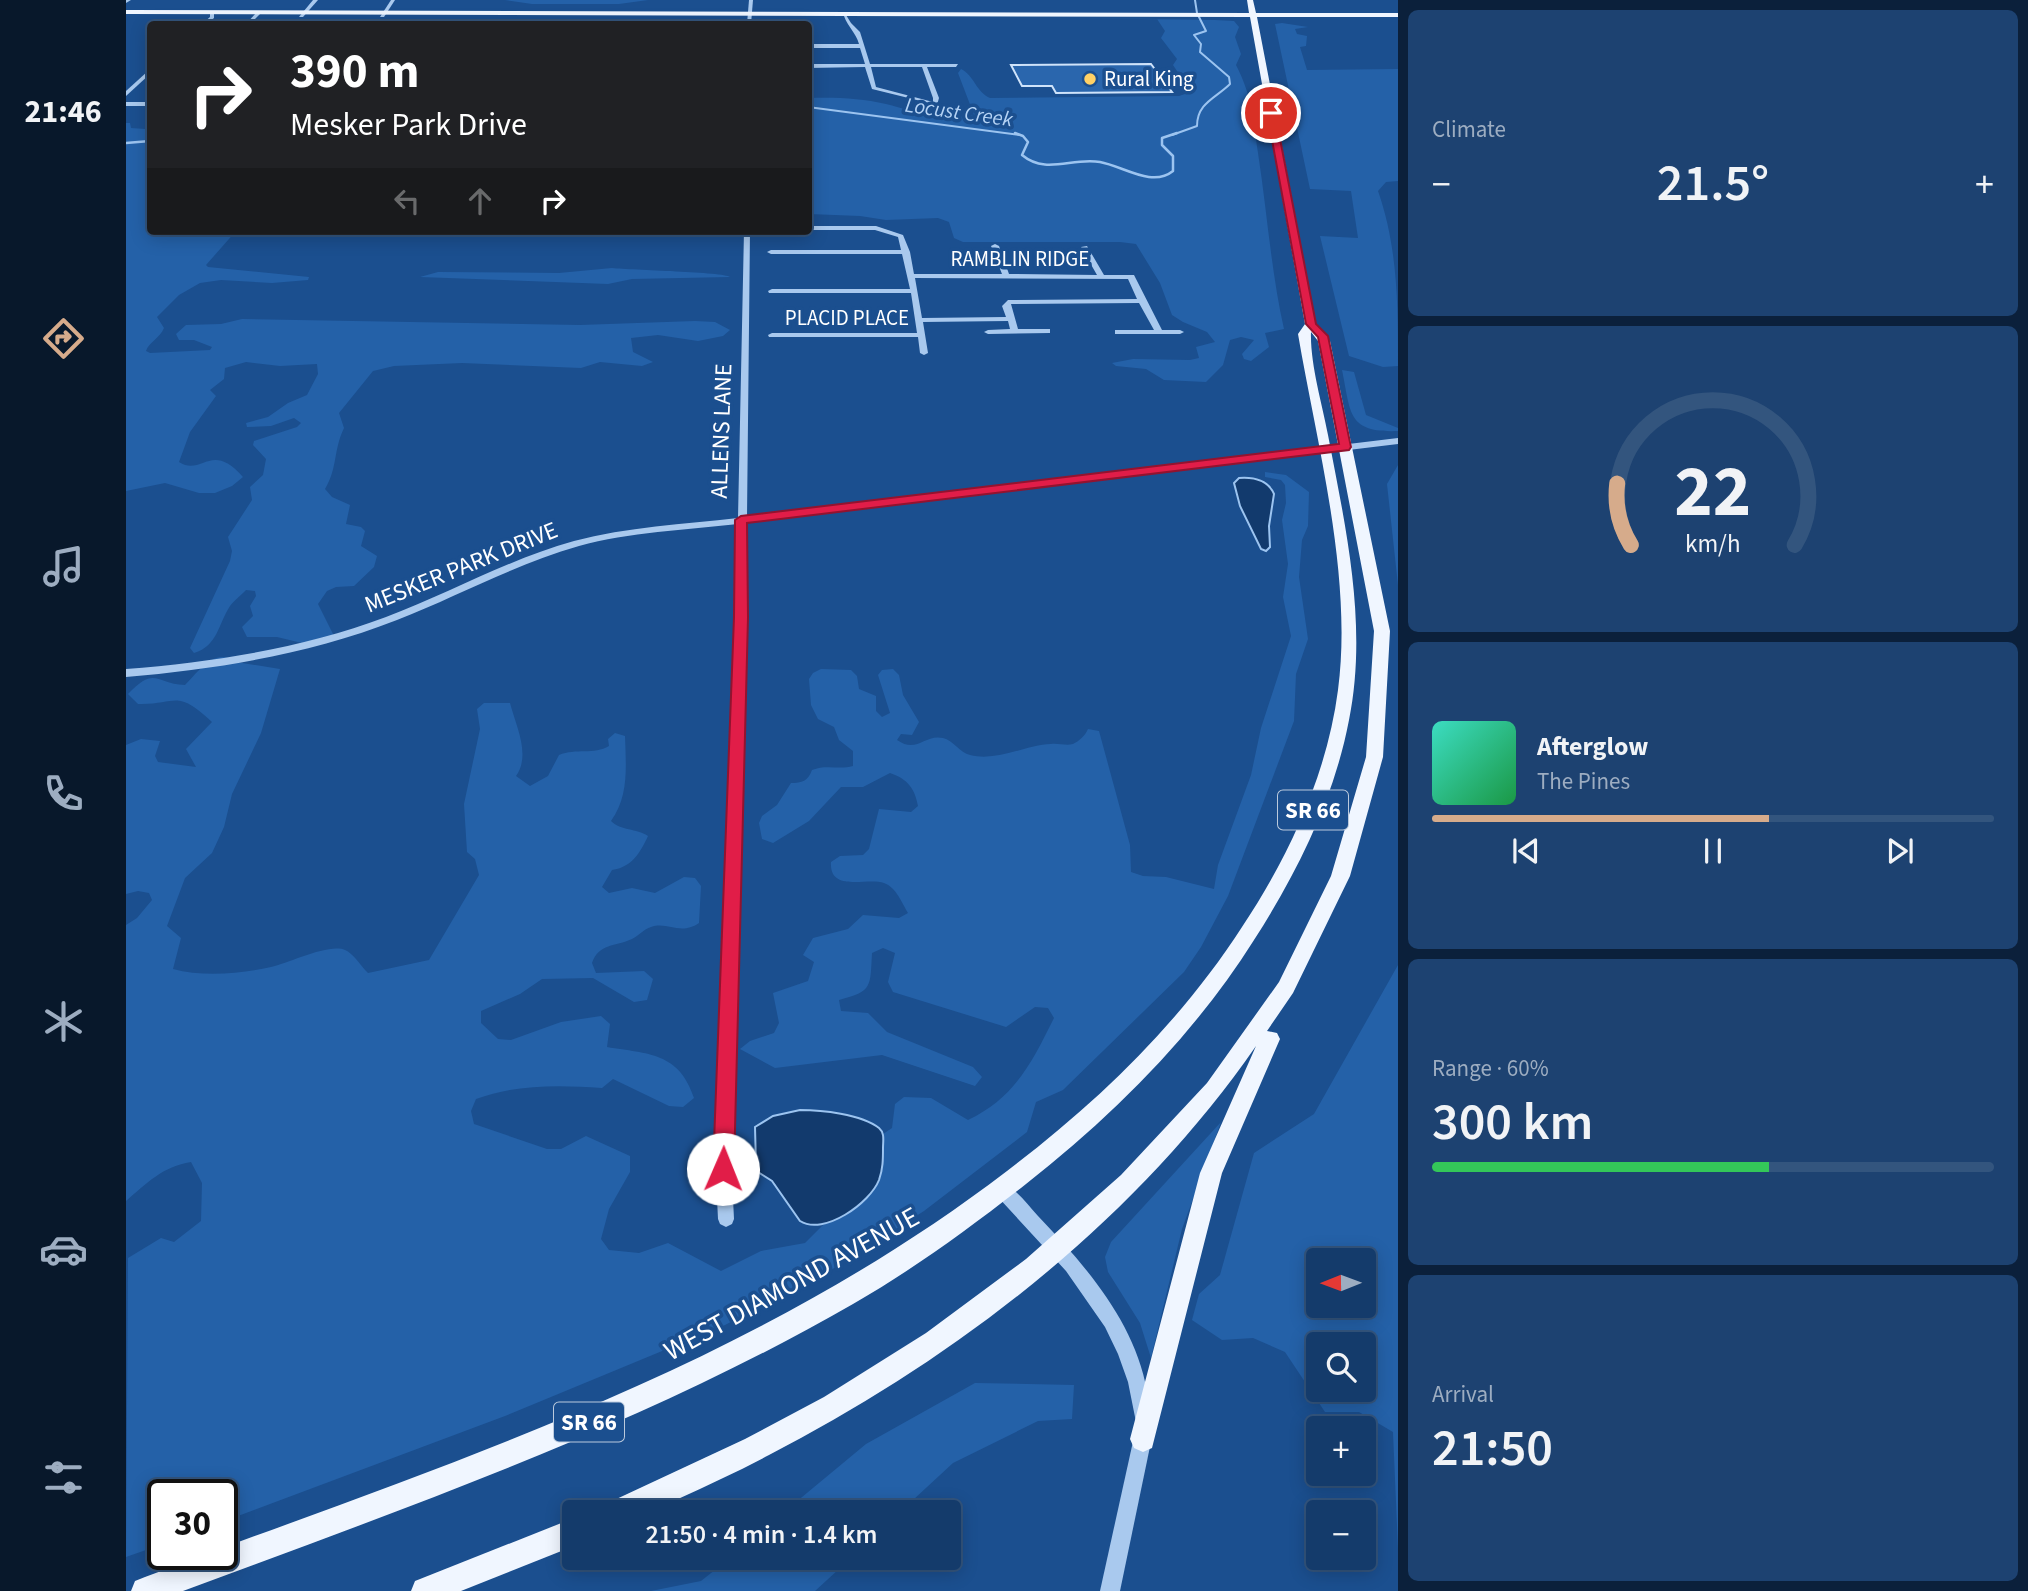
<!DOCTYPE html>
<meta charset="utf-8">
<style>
body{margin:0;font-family:"Source Sans 3",sans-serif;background:#1d4271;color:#f1f3f6;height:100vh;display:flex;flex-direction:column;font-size:26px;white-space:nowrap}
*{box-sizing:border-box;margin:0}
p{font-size:23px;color:#9dadc1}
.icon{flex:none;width:38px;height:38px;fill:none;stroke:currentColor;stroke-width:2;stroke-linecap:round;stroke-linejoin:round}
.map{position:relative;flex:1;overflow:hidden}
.details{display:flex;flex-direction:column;gap:10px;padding:10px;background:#0b203b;width:630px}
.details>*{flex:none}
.guide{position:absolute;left:21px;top:21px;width:665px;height:214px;border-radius:7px;box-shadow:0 4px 18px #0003,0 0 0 2px #33557e;background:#202124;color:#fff;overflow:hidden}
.needle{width:46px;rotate:269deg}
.buttons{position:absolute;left:1180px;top:1248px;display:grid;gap:14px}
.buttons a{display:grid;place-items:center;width:70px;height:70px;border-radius:7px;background:#143b6b;box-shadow:0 4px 18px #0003,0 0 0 2px #33557e;font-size:35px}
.speed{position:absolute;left:21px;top:1479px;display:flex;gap:14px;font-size:35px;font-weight:700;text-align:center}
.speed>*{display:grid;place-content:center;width:91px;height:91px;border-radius:50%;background:#143b6b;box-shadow:0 4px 18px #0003,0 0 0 2px #33557e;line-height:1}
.speed .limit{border:4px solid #111;border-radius:10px;background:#fff;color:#111}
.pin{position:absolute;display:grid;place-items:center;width:60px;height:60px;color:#fff;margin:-30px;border:4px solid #fff;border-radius:50%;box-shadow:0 2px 7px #0007}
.me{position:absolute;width:77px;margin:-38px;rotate:1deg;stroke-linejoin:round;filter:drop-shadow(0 0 5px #0008)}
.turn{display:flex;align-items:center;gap:24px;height:147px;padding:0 28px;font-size:32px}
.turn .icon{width:91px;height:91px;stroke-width:2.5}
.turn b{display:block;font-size:49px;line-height:60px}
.lanes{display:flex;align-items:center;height:66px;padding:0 28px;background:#0003;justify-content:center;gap:35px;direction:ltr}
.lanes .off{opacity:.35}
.big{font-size:52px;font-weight:600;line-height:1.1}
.details .tile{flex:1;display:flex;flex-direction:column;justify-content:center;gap:10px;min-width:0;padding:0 24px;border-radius:10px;background:#1d4271}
.details .dial{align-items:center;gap:0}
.dial svg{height:182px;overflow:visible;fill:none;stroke:#33557e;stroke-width:7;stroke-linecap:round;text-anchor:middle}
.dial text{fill:#f1f3f6;stroke:none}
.song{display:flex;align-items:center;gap:21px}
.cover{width:84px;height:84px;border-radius:10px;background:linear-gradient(135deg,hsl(170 70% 55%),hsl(140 70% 35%))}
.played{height:7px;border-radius:4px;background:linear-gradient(90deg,#d6ab8b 60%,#33557e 60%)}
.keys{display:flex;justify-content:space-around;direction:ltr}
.heat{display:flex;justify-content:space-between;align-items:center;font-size:38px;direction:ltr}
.charge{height:10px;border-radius:5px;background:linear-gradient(90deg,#34c759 60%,#33557e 0)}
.trip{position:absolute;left:436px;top:1500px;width:399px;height:70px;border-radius:7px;background:#143b6b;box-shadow:0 4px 18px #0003,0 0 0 2px #33557e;font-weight:600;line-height:70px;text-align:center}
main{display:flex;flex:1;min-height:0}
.tabs{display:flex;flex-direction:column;width:126px;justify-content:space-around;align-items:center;background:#08182b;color:#9dadc1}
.tabs .icon{width:49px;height:49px}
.tabs .on{color:#d6ab8b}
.tabs b{font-size:32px;color:#f1f3f6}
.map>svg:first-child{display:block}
</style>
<main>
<nav class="tabs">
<b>21:46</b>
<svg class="icon on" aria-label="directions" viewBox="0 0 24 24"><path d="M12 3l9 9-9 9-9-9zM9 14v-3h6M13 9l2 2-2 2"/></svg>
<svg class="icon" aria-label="music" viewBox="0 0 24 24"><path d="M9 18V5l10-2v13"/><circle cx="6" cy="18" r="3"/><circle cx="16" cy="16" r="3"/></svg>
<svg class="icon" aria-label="phone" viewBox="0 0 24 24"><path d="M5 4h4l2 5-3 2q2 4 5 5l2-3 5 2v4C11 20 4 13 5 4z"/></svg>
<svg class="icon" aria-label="climate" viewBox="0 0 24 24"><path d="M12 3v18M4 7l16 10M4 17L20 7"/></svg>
<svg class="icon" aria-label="car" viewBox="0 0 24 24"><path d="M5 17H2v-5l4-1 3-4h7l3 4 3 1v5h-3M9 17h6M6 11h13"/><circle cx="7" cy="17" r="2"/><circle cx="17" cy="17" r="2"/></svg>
<svg class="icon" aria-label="filters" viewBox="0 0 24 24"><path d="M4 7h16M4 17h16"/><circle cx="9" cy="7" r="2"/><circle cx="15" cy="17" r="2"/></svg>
</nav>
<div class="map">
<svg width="1272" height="1591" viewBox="0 0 1272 1591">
<rect width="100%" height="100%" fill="#1b4f8f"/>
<g fill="#2461a8" fill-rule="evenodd">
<polygon points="379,0 522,0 493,4 406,4"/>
<path d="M942,18L1089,20L1108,21L1113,27L1109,37L1115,54L1110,65C1126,96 1127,118 1132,153C1141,211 1145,271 1158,329L1139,333L1143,347L1125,361L1118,359L1116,354L1128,340L1115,337L1104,340L1097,365L1080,382L1038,380L1020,369L990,366L986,363L1007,359L1064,360L1073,358L1070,347L1089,342L1081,332L1057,322L1046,315L1034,283L1010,244L994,242H837L828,238L823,222L812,218L760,220L734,216L683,214V98C708,97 735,98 760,104C782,109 785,114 809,111L812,113L806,116L807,118C821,116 836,118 848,115L832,73L835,69C848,75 850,92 864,98L1053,96L1065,92L1047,65L1051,59L1035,38L1039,31L1031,19Z"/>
<path d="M1156,23L1182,27L1169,29L1171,34L1181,36L1180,46L1174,47L1181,70L1272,69V181L1260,182L1252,191C1272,248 1272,306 1272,366L1257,367L1223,356L1194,236L1232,238L1225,191L1184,189L1149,24Z"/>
<path d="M0,123H4L5,128L19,129L24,125V231H110L80,265L82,267L183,277L182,280L146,283L95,280L74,283L53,295L31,317L38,328C34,338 23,342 20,351L24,353L84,350L86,347L68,340H53L50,334L60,325L95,324L116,319L454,325L569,321L589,322L604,330L597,336L572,341L532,335L505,338L507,352L527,362L516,366L474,362L455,368L336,363L268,366L247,371L213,413L218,428C207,451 212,467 199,489L206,497L224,505L220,524L235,527L239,531L235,546L251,556L248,567L228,586L210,587L201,591L192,604L208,636L176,643L151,637H121L116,627L127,616L124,606L130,596L129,591L120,590C115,595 108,601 104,606C92,624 92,646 68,653L64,648L104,561L106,551L102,537L126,500L124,487L137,475L140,459L127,445L128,441L171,427L175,423L168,418L145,426L121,427L120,423L142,417L162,403L181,395L192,374L191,364L154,366L120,362L99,368L98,379L84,390L90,396L64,432L53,462C76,477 85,440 117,477L106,486L89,493H73L39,483L0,491Z"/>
<path d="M486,268C505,270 598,272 604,277L506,279L482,284L294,277L312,272L433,273Z"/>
<path d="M1216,370L1228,372L1240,415L1272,428V431C1221,433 1225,413 1216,370Z"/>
<polygon points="1272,465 1272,585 1261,484"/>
<path d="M1139,472L1160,475L1183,492L1182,526L1176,540L1173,577L1182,639L1170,674L1168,721L1102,896L1075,947L1058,972L937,1090L910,1102L901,1132L798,1211L705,1270L599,1325L379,1416L96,1522V1494H37V1544L0,1557L2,1258L35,1238L48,1242L75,1221L76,1183L65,1162C37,1166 20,1184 0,1201V925L11,918L26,900L23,893L12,891L0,894V745L15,739L34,741L29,756L32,762L70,767L60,749L86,722C49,688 52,705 12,704L2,694C30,665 29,684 59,685C72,672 89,646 110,662L154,669L135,733L106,794L98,827L86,853L59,878L41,926L55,938L47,969C76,977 115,974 145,967C163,963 203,943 219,950C227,953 235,966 242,973L303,960L353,875L349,859L341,852L338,804L354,729L351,709L358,703H384C390,726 405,755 390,776L404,786L422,776L433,755C450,748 468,755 483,746L482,739L489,733L499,736C500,767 503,796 485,821C495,831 510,828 522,836C514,853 506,867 486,870L476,887L483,893L506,888L529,893L558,877L569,878L575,886L573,923C554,936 542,921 525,927C518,929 512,936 506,939C489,947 473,943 466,963L470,973L518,971L527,979L521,1000L508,1002L467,978L416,979L394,994L355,1011V1023L372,1039L385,1040L435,1022L475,1016L484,1024L481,1047C522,1054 553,1052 568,1098L557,1107L543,1106L487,1079L476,1088C433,1085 391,1084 350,1099L345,1111L348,1124L421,1149H435L460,1136L504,1156V1172L483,1209L475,1239L483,1250L513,1253L542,1243L595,1271L635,1251L679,1243L697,1225L718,1216L745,1193L757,1167V1134L766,1128L769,1104L778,1097L805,1098L842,1120C889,1098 906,1062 928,1018L922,1008L909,1007L880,1027L767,992L762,982L769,953L757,948L746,953C744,987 747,991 713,1000L715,1011L742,1013L761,1032L847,1067L856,1077L849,1086L756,1055L649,1068L614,1049L624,1041L648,1033L653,1023L647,993L682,981L688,962L677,955L687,938L722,929L737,915L773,918L782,913C776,903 770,887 758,883C741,877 703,893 705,862L714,856L737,855L743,849L753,809L785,812L792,806C789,789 782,779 764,773L737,787H715L683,821L647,843L636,839L633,823L636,816L651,805L665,783C676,783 682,781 686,770C700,764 713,770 727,766V751L713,740L708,727L692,719L685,705L683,679L687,673L695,669L725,670L731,676L733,689L750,696V711L756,717L764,713L752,675L756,670L767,669L773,675L777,695L793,722L786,735L775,734L771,740C791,754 798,734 817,738C827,740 834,753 844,755C871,762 899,745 925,744C932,743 940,746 947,744C953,741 959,736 962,729L973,731L1004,845L1005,872L1017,876L1040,877L1088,889L1092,865L1125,775L1135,728L1165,636L1157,597L1162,564L1156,520L1160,503L1159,485L1155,480L1139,477Z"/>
<path d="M1272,965V1549L1267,1432L1233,1412H1199L1159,1352L1127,1338L1096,1340L1066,1320L1073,1294L1094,1275L1128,1153L1188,1114ZM1192,1260H1237V1306H1192ZM1192,1344H1237V1390H1192Z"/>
<polygon points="1095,1122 1056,1229 1025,1358 1014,1323 982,1272 979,1257 985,1242"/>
<polygon points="849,1383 948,1385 946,1419 912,1421 827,1463 774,1512 658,1512 740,1444"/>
<polygon points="604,1558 725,1558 689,1591 525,1591 575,1581"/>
</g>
<g fill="#123a6d" stroke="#9cc4f0" stroke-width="2">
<path d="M1113,478C1127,477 1142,480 1148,494L1143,526L1144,547L1140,551L1135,549L1114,506L1108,483Z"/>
<path d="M674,1110C695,1110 735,1114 753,1128C759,1133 757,1141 757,1148C757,1159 757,1169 753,1180C744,1203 698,1236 674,1221L646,1181L632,1172L630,1166L629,1127L647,1116Z"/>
</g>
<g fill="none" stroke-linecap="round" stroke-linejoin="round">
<g stroke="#9cc4f0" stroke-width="2">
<polyline points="682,107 894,135"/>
<path d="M1046,135L1071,126C1071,103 1090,98 1104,84L1103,77L1074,52L1075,44L1068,35L1080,31L1071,13L1069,0"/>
</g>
<g stroke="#9cc4f0" stroke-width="2.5">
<path d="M889,133L897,136L902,142L896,155C920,175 946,157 974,162C997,166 1026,188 1047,171V156L1036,145V138L1051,133"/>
<polyline points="0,143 24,141"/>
</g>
</g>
<polygon fill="#2a66ad" stroke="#cfe3fa" stroke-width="2" points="1025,64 1046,92 930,93 926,86 896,86 885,65"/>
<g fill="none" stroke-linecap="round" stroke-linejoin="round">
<g fill="#a9c9ee" fill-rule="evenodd">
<polygon points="0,0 5,0 0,3"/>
<polygon points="187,0 192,0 177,17 173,17"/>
<polygon points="265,0 269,0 258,17 254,17"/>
<polygon points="623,0 627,0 625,24 621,24"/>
<polygon points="84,12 88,13 88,18 80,24 76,24 84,17"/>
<polygon points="131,12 135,13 124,24 120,24"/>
<path d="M720,15L725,23L734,32L744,64H832L830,67H801L813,98L811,105L746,89L739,67L682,68V64H739L734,48H682V44H733C730,33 722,27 718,16ZM745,67H796L807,98V102L750,87Z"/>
<polygon points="22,71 24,71 24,74 0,96 0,91"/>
<rect x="0" y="102" width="24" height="4"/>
<path d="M682,226H750L777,235L784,252L788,274H876L865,246L869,244L873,246L883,274L971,275L955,247L961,246L978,275H1008L1036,330H1054L1058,332L1054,334H989V330H1028L1013,303L885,304L892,329H924V333L862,334L858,332L862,330L884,329L882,321L797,322L802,353L798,355L794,353L792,337H643L642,335L646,333H791L785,293H643L642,291L646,289H784L776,254H645L641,252L645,250H775L772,237L749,230H682ZM789,278L1002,279L1011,299L882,300L876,306L880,317L796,318Z"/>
<path d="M618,231H624L621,517L1272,438V444L621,523L605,1158L608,1219L606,1224L600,1227L594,1224L592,1219L589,1158L612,524C560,530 503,532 453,546C390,564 332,596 271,620C184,654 92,669 0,677V669C89,662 177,648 260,617C324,593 383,559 448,541C501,527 558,524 612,518Z"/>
<path d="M877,1184C891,1189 902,1205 912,1216C959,1265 1009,1322 1021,1391C1023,1402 1027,1413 1022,1422L1016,1425L1010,1422L1002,1382L992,1354L979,1327L940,1271L871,1196L869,1191L871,1186Z"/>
<polygon points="1017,1428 1023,1431 1026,1437 994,1591 974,1591 1008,1437 1011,1431"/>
</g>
<g fill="#f0f6ff" fill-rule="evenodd">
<path d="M1121,0H1127L1130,13H1272V17H1131L1190,324L1204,341L1264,631L1257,757L1224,876L1167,993L1141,1031L1151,1033L1154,1039L1096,1173L1026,1448L1017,1452L1008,1448L1004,1439L1074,1173L1130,1046C1009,1221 831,1358 643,1455C613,1471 582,1485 552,1499C543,1503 532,1511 523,1512C509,1514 494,1512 480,1512L484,1502L619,1439L698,1397L800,1333L900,1259L995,1175L1081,1083L1153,982L1205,876L1240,757L1248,631L1192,341L1185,332C1184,364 1196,403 1202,435C1220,529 1242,625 1223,720C1208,799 1171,873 1128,940C1068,1035 988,1115 900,1184C845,1227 788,1269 727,1304C515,1426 285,1506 57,1591H5L9,1581L19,1577L81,1554H96V1548C373,1447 644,1352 881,1171C972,1102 1054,1023 1116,927C1163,856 1201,775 1212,690C1227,577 1191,445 1172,334L1179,324L1124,17L0,14V10L1123,13Z"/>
<polygon points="448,1518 448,1546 335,1591 285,1591 289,1581"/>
</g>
</g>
<polygon fill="#e11d48" stroke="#92132f" stroke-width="2" points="1145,111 1149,113 1190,324 1202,336 1225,447 1223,450 621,523 622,617 608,1169 605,1176 597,1179 590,1176 587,1169 608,617 609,520 615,516 1213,444 1192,337 1180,324 1141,113"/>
<circle fill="#ffd166" stroke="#1b4f8f" stroke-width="2.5" cx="964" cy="79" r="7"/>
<g text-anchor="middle" stroke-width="7" stroke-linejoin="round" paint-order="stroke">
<g font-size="21" fill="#fff" stroke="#1b4f8f" text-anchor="start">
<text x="978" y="86">Rural King</text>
</g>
<g font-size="21" font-style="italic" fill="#b5d3f5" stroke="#1b4f8f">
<text transform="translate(833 112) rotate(8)" y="7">Locust Creek</text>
</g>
<g font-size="21" fill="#fff" stroke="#1b4f8f">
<text x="894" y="266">RAMBLIN RIDGE</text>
<text x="721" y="325">PLACID PLACE</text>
</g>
<g fill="#1b4f8f" stroke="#bbcadd" stroke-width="2">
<rect x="1152" y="790.5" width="70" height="39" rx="5"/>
<rect x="428" y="1402.5" width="70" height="39" rx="5"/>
</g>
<g font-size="23" font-weight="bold" fill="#fff">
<text x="1187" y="818">SR 66</text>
<text x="463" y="1430">SR 66</text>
</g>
<g font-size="24" fill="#fff" stroke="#1b4f8f">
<text transform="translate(595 431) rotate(-88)" y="8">ALLENS LANE</text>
<text transform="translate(335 567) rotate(-22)" y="8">MESKER PARK DRIVE</text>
</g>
<g font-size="28" fill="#fff" stroke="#1b4f8f">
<text transform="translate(665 1283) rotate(-29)" y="10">WEST DIAMOND AVENUE</text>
</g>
</g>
</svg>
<div class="buttons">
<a><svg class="needle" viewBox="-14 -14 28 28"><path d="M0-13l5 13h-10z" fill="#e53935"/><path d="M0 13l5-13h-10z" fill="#9dadc1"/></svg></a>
<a><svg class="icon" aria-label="search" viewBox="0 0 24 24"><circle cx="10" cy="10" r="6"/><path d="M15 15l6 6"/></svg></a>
<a>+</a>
<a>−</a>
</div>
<div class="speed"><div class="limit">30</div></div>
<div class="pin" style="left:1145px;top:113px;background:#d93025"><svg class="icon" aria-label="arrive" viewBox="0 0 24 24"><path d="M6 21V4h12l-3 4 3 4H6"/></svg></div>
<svg class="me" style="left:597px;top:1169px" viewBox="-20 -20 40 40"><circle r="19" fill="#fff"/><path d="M0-13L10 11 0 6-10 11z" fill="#e11d48"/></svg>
<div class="trip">21:50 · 4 min · 1.4 km</div>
<div class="guide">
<div class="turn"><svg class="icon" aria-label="right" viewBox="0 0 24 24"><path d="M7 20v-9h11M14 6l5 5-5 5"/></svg><div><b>390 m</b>Mesker Park Drive</div></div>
<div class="lanes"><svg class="icon off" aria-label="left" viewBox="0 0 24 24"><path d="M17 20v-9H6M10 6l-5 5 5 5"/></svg><svg class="icon off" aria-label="ahead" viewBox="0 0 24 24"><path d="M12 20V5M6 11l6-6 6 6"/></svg><svg class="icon" aria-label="right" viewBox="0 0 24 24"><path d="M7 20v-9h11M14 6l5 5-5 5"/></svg></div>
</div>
</div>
<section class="details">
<div class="tile"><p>Climate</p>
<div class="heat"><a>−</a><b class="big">21.5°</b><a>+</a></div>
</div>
<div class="tile dial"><svg viewBox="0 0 100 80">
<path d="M14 69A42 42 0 1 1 86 69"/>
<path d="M14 69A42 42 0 0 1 8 42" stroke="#d6ab8b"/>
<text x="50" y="56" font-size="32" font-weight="700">22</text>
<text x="50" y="72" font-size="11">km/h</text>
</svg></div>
<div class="tile">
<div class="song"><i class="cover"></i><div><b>Afterglow</b><p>The Pines</p></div></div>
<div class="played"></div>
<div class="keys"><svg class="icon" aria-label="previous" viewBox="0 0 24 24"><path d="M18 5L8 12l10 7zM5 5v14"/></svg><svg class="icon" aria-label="pause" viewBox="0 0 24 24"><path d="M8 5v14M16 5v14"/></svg><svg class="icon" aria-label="next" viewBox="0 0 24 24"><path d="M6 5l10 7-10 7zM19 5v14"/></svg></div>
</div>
<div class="tile"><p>Range · 60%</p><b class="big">300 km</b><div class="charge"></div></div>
<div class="tile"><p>Arrival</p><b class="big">21:50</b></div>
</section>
</main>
